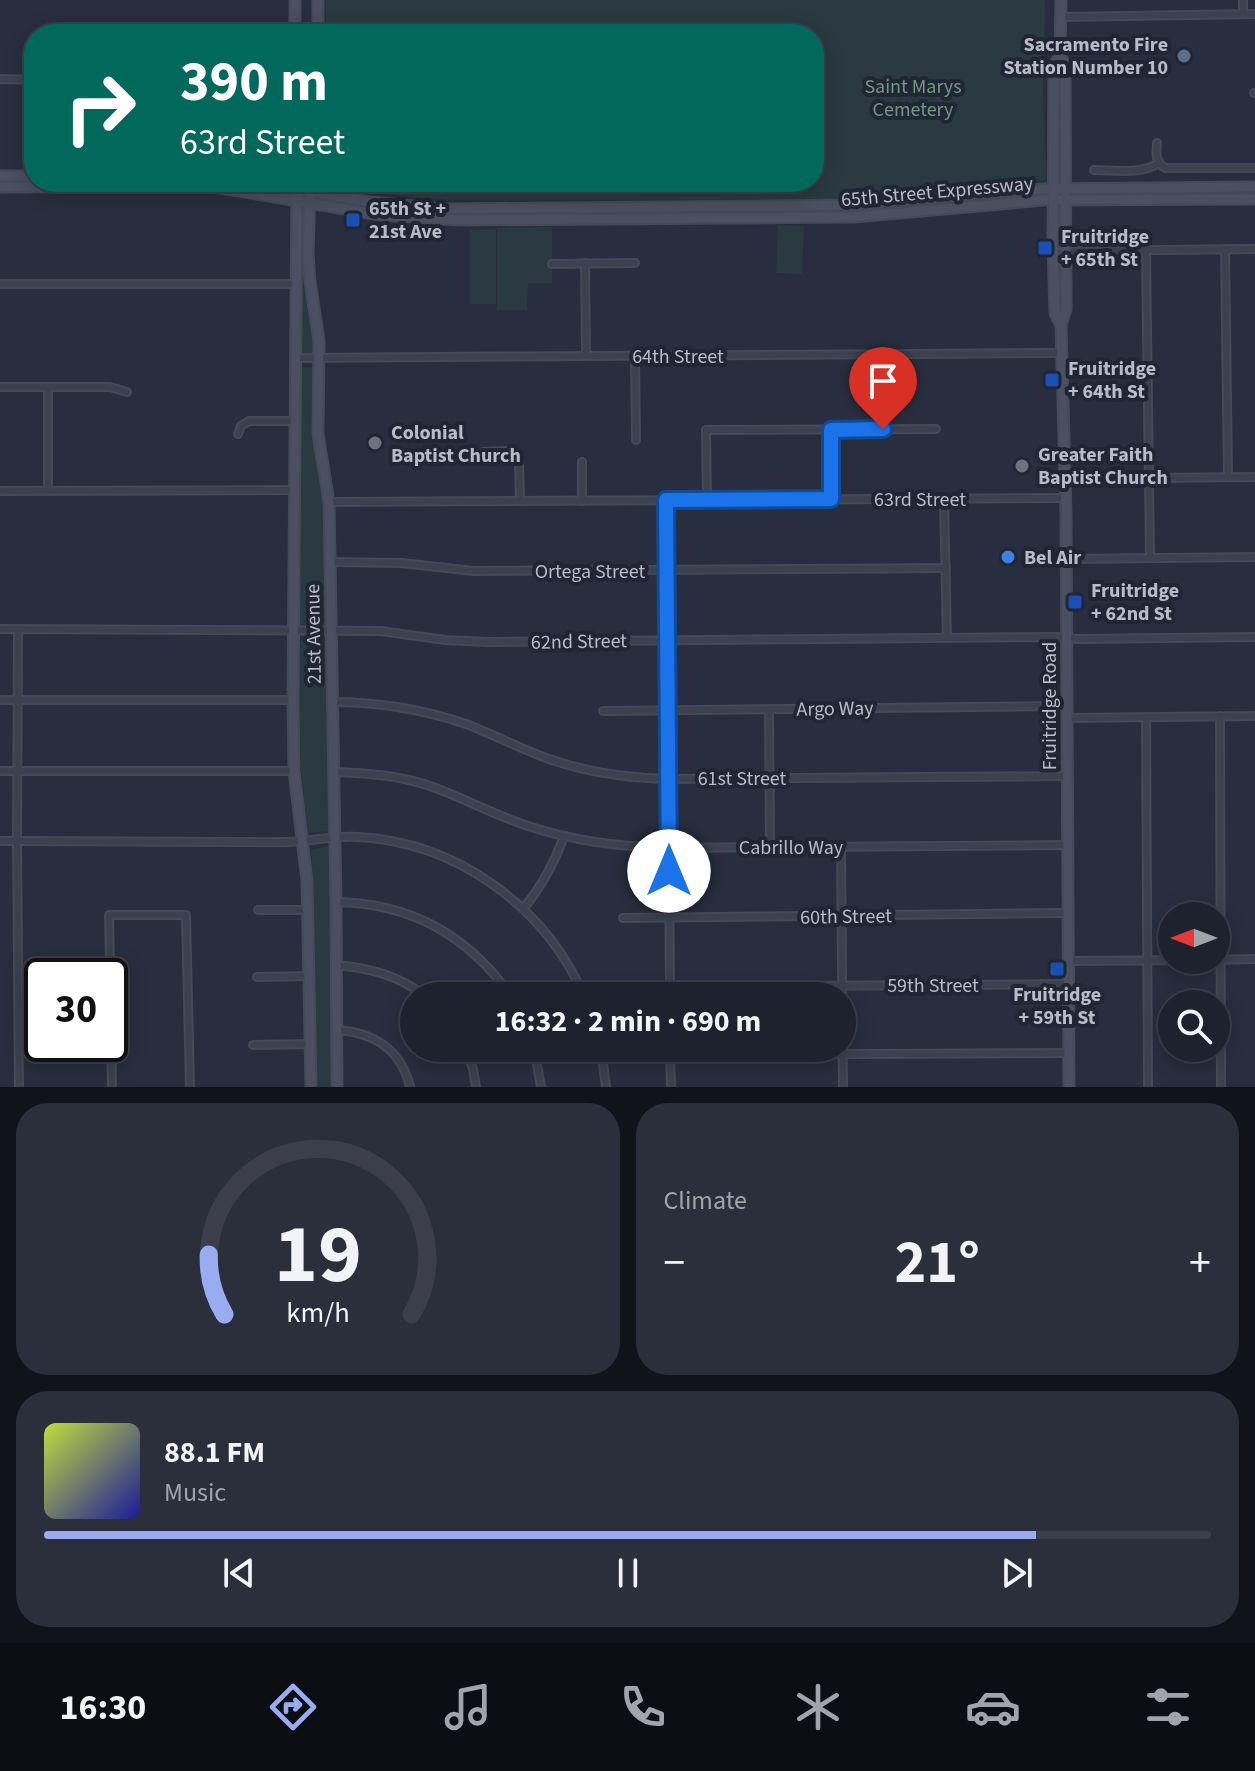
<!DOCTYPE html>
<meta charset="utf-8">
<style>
body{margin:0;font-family:"Source Sans 3",sans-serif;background:#2b2f3b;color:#f1f3f6;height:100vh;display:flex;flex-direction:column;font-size:30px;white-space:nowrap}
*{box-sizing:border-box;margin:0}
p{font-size:26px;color:#a1a4aa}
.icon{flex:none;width:44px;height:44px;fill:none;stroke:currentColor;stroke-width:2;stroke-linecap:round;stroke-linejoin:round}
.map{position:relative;height:1087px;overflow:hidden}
.drawer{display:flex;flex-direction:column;gap:16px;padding:16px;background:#10131a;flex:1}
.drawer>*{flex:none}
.hud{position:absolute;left:24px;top:24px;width:800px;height:168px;border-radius:32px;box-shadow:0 4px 20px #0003,0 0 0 2px #3c3f4b;background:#00695c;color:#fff;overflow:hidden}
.needle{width:52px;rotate:270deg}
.tools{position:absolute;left:1158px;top:902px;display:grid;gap:16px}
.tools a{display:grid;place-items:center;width:72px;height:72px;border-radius:50%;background:#1e222f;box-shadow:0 4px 20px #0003,0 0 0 2px #3c3f4b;font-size:40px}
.speed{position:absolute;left:24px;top:958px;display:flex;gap:16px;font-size:40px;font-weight:700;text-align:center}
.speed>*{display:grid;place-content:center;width:104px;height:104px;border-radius:50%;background:#1e222f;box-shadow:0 4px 20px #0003,0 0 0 2px #3c3f4b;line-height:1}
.speed .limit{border:4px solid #111;border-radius:12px;background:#fff;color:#111}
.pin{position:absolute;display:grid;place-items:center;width:68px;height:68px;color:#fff;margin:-82px -34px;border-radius:50% 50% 50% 0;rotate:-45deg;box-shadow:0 0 8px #0007}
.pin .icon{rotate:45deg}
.me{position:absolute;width:88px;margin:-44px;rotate:0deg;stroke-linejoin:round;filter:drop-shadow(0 0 6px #0008)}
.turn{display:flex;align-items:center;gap:28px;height:168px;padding:0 24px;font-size:36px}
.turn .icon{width:104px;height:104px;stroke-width:2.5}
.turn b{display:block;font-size:56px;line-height:68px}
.big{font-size:60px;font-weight:700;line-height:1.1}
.drawer .card{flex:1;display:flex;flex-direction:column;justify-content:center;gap:12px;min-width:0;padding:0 28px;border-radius:32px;background:#2b2f3b}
.drawer .dial{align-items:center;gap:0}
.dial svg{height:208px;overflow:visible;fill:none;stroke:#3c3f4b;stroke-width:7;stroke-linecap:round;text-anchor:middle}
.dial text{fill:#f1f3f6;stroke:none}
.song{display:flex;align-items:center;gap:24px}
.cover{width:96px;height:96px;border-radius:12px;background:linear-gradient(135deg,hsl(70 70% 55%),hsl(240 70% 35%))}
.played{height:8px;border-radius:4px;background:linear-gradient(90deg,#98acef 85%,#3c3f4b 85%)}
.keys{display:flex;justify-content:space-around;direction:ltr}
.heat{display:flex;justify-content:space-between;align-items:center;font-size:44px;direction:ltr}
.drawer .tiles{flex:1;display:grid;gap:16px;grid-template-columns:1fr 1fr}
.card:last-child{grid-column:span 2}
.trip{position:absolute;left:400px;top:982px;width:456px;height:80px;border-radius:40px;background:#1e222f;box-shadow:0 4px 20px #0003,0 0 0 2px #3c3f4b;font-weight:700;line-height:80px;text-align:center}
.tabs{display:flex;height:128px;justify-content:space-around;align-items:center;background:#0c0e13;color:#a1a4aa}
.tabs .icon{width:56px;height:56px}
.tabs .selected{color:#98acef}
.tabs b{font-size:36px;color:#f1f3f6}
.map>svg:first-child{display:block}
</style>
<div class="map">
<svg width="1255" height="1087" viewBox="0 0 1255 1087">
<rect width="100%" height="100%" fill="#282e3f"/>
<g fill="#2a3a40">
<polygon points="326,0 1045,0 1043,86 1046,180 881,199 462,200 423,199 322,186 320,182 814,182 814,34 326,34"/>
<polygon points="778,225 804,226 802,274 776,273"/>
<polygon points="552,227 552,283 528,283 527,310 497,310 497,228"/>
<polygon points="496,229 496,304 470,304 470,230"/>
<polygon points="302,234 316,354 301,354"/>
<polygon points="301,367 316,368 326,502 329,626 299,626 298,587 301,576"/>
<polygon points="298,641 328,641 330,831 308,833 301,771"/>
<polygon points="332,845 334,1087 317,1087 313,878 311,850"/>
</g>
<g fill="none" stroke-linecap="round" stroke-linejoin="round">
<defs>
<g id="street">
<polyline points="1243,0 1243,14"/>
<polyline points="1060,17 1255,14"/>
<polyline points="0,79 34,80"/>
<polyline points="1254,93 1255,93"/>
<path d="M1157,143C1156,153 1155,162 1165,168H1255"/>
<path d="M1094,170C1116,170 1140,175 1159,163"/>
<polyline points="1225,249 1228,477"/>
<polyline points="1146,250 1150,558"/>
<polyline points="1065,251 1255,249"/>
<polyline points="585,263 586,356"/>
<polyline points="552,264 635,263"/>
<polyline points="0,284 295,284"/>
<polyline points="635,356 636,440"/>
<polyline points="295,358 1061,353"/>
<polyline points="0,387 110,387 127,392"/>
<polyline points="48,387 48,491"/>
<polyline points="831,430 831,499"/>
<polyline points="238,434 241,426 249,421 295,421"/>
<polyline points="483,452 510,451 517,455 519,463 520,501"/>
<polyline points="582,462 582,501"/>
<polyline points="1149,478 1255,477"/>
<polyline points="0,491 295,490"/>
<polyline points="944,499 947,638"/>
<polyline points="666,500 670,996"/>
<polyline points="707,500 706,430 936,429"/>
<polyline points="329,502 1065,498"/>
<polyline points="1066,559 1255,557"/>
<polyline points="330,562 402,563 473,571 946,568"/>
<polyline points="0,629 381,631 445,640 487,642 1056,637 1078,639 1255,637"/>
<polyline points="18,629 17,841 19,1087"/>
<polyline points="0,700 293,700"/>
<path d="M332,702C378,702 422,709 466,724C495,735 523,750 552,760C590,773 629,778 668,779L1068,776"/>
<polyline points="769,709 770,847"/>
<polyline points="603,711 1067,706"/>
<polyline points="1220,716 1221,1087"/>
<polyline points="1146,717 1148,1087"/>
<polyline points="1067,718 1255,716"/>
<polyline points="0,771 294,771"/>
<path d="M332,772C366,773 398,775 430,786C464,798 494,815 528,826C573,841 621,847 669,848L1068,845"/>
<path d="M0,841C79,841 158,842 237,842C259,842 282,843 303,841C322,839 339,836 358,837C456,842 545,906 584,996"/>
<polyline points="841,847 843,1087"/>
<path d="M336,902C410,903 468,935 511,996"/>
<path d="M523,909C542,886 554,864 564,836"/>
<polyline points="258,910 307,910"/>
<polyline points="623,918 1069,913"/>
<polyline points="1216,960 1255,959"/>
<polyline points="1069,961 1188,960"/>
<path d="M336,965C369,968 398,975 425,996"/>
<polyline points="257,977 308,976"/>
<polyline points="606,996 629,990 670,987 1069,984"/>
<path d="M336,1030C373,1032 401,1049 410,1087"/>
<polyline points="253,1045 310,1044"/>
<polyline points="465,1048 473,1069 476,1087"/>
<polyline points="534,1048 541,1087"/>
<polyline points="601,1048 606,1087"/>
<polyline points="670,1048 671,1087"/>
<polyline points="671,1055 1070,1053"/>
<polyline points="112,1087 109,915 186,915 190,1087"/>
</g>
<g id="secondary">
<polyline points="295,0 295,34"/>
<polyline points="318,0 318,34"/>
<polyline points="1060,56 1065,64 1066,309 1061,325 1066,514 1069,1087"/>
<polyline points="0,176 34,176"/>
<polyline points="255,182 370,202 445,209 855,205 1042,189 1255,187"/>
<polyline points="297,182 293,700 294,771 307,881 311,1087"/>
<polyline points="310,182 308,255 310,281 319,341 318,434 329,502 336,902 337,1087"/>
<polyline points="0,187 189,186 221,188 381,215 460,220 854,217 1045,200 1255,199"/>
<polyline points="1061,325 1055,313 1053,246 1054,65 1060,56 1061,0"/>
</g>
</defs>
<use href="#street" stroke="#454a58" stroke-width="10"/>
<use href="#secondary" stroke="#454a58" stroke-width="13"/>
<use href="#street" stroke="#3c414f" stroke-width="6"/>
<use href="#secondary" stroke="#4a4f61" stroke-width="9"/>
</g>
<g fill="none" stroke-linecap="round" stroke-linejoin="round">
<defs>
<polyline id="route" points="669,871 666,500 831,499 831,430 883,429"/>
</defs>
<use href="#route" stroke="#114b97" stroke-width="20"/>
<use href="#route" stroke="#1a73e8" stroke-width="14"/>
</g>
<circle fill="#5c6f8a" stroke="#212634" stroke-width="3" cx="1184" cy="56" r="8"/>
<g fill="#1a4fb4" stroke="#212634" stroke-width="3">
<rect x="345" y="212" width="16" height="16" rx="4"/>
<rect x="1037" y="240" width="16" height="16" rx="4"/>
<rect x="1044" y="372" width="16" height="16" rx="4"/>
<rect x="1067" y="594" width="16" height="16" rx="4"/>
<rect x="1049" y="961" width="16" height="16" rx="4"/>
</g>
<g fill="#6b7280" stroke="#212634" stroke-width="3">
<circle cx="375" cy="443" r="8"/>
<circle cx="1022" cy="466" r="8"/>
</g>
<circle fill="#3f7fe0" stroke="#212634" stroke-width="3" cx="1008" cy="557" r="8"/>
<g text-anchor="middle" stroke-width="8" stroke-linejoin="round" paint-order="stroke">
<g font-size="20" font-weight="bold" fill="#b8bcc9" stroke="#212634" text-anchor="start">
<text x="1168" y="51" text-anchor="end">Sacramento Fire<tspan x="1168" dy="23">Station Number 10</tspan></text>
<text x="369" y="215">65th St +<tspan x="369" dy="23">21st Ave</tspan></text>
<text x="1061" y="243">Fruitridge<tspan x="1061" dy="23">+ 65th St</tspan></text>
<text x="1068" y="375">Fruitridge<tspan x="1068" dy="23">+ 64th St</tspan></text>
<text x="391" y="439">Colonial<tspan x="391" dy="23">Baptist Church</tspan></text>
<text x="1038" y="461">Greater Faith<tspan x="1038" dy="23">Baptist Church</tspan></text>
<text x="1024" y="564">Bel Air</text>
<text x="1091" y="597">Fruitridge<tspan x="1091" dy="23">+ 62nd St</tspan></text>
<text x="1057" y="1001" text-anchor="middle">Fruitridge<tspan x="1057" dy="23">+ 59th St</tspan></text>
</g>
<g font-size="20" fill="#729880" stroke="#212634">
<text x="913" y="93">Saint Marys<tspan x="913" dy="23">Cemetery</tspan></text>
</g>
<g font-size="20" fill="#b8bcc9" stroke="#212634">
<text transform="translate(937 191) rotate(-5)" y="7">65th Street Expressway</text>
<text x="678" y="363">64th Street</text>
<text x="920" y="506">63rd Street</text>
<text x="590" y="578">Ortega Street</text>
<text transform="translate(313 634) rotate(-91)" y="7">21st Avenue</text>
<text transform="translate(579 641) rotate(-1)" y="7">62nd Street</text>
<text transform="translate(1049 706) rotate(-90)" y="7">Fruitridge Road</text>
<text transform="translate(835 708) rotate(-1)" y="7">Argo Way</text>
<text x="742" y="785">61st Street</text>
<text x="791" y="854">Cabrillo Way</text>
<text transform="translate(846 916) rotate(-1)" y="7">60th Street</text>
<text x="933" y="992">59th Street</text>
</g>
</g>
</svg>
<div class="tools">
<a><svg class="needle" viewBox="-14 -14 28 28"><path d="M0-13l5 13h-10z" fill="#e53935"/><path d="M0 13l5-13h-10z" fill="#a1a4aa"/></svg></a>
<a><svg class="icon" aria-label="search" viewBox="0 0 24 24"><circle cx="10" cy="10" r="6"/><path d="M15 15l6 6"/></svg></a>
</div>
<div class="speed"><div class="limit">30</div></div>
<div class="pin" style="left:883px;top:429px;background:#d93025"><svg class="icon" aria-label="arrive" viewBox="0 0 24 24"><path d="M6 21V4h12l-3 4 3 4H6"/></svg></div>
<svg class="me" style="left:669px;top:871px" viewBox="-20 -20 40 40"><circle r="19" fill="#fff"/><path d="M0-13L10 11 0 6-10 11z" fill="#1a73e8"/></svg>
<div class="trip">16:32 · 2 min · 690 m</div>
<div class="hud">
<div class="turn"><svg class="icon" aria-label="right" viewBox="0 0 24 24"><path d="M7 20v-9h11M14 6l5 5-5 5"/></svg><div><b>390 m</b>63rd Street</div></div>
</div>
</div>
<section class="drawer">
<div class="tiles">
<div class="card dial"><svg viewBox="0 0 100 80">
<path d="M14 69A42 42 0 1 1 86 69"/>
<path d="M14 69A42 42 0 0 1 8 46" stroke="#98acef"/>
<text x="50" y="56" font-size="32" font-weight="700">19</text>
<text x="50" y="72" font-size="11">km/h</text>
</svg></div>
<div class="card"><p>Climate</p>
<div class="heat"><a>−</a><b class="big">21°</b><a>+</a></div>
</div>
<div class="card">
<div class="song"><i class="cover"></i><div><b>88.1 FM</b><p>Music</p></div></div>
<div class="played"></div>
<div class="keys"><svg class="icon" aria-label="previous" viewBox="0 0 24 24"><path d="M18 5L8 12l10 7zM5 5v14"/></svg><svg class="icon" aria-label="pause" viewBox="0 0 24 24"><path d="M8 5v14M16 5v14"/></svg><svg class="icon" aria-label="next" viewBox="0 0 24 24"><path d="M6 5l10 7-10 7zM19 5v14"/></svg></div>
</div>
</div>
</section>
<nav class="tabs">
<b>16:30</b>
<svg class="icon selected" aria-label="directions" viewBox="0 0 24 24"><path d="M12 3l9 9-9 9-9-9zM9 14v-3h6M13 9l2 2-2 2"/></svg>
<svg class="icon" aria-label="music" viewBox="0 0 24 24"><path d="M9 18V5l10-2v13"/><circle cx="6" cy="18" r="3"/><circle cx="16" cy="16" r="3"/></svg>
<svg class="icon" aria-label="phone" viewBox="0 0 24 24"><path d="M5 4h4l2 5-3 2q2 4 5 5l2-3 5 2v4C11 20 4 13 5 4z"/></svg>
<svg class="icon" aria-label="climate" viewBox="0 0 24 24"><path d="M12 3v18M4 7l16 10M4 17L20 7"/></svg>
<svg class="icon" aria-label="car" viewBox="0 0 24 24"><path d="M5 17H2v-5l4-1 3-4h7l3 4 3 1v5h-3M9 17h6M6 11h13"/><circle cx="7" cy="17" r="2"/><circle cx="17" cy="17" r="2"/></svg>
<svg class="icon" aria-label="filters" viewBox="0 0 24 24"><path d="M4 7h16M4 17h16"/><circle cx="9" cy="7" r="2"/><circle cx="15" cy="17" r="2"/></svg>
</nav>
